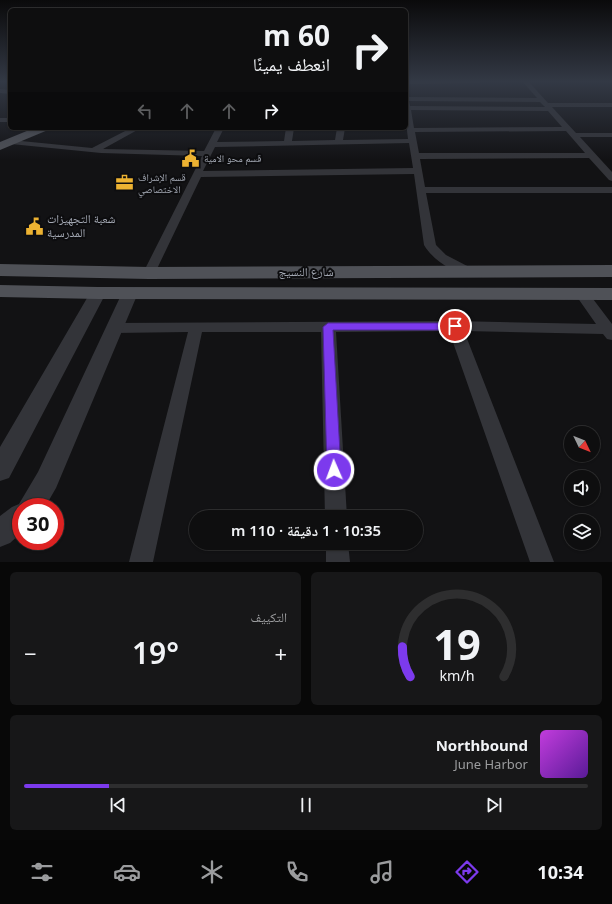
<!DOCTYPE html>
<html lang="ar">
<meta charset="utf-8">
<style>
body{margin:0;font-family:"Noto Sans","Noto Naskh Arabic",sans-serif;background:#171718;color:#f1f3f6;direction:rtl;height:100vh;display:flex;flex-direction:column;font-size:15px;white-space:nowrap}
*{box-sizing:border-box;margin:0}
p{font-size:13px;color:#9b9c9e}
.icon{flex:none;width:22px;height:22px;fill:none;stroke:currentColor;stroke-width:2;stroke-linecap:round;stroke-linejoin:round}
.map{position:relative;height:562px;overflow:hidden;direction:ltr}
.panel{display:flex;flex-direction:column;gap:10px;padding:10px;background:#080808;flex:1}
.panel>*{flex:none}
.guide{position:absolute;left:8px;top:8px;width:400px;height:122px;border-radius:6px;box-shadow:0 1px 3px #0004,0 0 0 1px #2e2e2f;direction:rtl;background:#0e0e0f;color:#f1f3f6;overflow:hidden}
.needle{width:26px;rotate:133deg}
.fabs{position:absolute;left:564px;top:426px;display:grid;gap:8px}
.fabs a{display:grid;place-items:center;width:36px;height:36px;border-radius:50%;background:#0e0e0f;box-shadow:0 1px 3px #0004,0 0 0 1px #2e2e2f;font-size:20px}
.speed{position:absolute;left:12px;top:498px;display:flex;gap:8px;font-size:20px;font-weight:700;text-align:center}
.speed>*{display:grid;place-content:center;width:52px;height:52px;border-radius:50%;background:#0e0e0f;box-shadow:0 1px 3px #0004,0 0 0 1px #2e2e2f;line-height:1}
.speed .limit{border:6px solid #d22;background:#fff;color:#111}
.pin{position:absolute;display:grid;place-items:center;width:34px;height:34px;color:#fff;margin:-17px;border:2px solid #fff;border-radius:50%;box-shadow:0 1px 4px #0007}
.me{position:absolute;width:44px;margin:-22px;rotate:358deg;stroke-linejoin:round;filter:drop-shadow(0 0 3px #0008)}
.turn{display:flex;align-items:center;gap:14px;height:84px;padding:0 12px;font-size:18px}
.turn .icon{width:52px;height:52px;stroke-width:2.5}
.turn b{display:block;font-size:28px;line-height:34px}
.lanes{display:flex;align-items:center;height:38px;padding:0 12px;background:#0003;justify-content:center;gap:20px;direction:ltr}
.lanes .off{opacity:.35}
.big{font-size:30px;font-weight:600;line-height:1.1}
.panel .widget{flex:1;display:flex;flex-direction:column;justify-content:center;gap:6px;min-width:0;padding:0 14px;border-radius:6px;background:#171718}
.panel .dial{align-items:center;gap:0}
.dial svg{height:104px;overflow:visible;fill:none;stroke:#2e2e2f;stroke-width:7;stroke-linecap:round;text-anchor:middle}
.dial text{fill:#f1f3f6;stroke:none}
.song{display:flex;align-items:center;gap:12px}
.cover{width:48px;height:48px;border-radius:6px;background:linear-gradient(135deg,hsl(290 70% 55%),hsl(270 70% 35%))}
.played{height:4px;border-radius:2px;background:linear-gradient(90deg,#7c3aed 15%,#2e2e2f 15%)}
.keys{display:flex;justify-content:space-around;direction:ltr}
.heat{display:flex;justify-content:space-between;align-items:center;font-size:22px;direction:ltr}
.panel .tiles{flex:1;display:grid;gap:10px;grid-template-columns:1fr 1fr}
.widget:last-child{grid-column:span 2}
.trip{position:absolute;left:189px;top:510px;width:234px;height:40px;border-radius:20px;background:#0e0e0f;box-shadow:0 1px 3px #0004,0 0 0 1px #2e2e2f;font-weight:600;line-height:40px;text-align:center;direction:rtl}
.tab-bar{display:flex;height:64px;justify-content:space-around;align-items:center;background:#060606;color:#9b9c9e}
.tab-bar .icon{width:28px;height:28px}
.tab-bar .active{color:#7c3aed}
.tab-bar b{font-size:18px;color:#f1f3f6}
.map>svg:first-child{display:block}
</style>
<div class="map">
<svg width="612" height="562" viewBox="0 0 612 562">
<rect width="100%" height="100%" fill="#121214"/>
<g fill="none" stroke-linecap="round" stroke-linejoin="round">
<g fill="#333439" fill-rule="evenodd">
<polygon points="406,81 483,81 480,83 406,84"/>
<path d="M522,81H528L548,103H612V107H552L576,133H612V137H580L612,172V181L609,180L589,158L420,159L425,187H612V193H426L436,245L446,255L473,269L475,272L473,275L469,276C452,272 433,260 424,245L414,174L201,177L155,273L153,276H145L143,273L202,156L101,153L11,144L7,142L11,140L92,148L131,128H141L103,149L204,151L216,128H224L217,142L284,141L286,128H294L292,141L335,140L337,128H345L343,140L408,139L406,122V97L537,98ZM409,101L540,102L545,107L410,106ZM411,110L548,111L562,127L414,128ZM566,131L585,153H419L415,132ZM409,143L413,168L203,171L215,147Z"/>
<polygon points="0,89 10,90 10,94 0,93"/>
<rect x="0" y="118" width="10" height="4"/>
<polygon points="582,290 587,291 612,324 612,340 607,339 603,334 464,331 554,562 530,562 449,331 336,332 347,517 325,517 321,332 202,332 153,562 129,562 188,332 114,333 109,331 107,328 109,325 114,323 455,321 596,324 575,294 577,291"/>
<polygon points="326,543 348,543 350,562 326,562"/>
</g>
<g fill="#333439" fill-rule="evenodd">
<polygon points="98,288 104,289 106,293 9,478 0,481 0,447 90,293 92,289"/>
<polygon points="130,288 136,289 138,293 56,488 45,507 21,507 21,533 10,543 0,547 0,516 12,507 19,504 38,472 122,293 124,289"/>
</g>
<g fill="#4f5157" fill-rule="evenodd">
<polygon points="34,128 50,128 48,130 0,150 0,142"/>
<polygon points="0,264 149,267 612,265 612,277 149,279 0,276"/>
<polygon points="0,285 98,287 612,288 612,300 98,299 0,297"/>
</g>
</g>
<linearGradient id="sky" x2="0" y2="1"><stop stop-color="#0a0a0b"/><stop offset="0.51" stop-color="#333945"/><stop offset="1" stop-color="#333945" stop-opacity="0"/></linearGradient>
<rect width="612" height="160" fill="url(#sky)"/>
<polygon fill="#7c3aed" stroke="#51269a" points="328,323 455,323 460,326 455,330 333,330 341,470 339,474 334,476 329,474 327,470 323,327"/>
<defs>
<symbol id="civic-bare" viewBox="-9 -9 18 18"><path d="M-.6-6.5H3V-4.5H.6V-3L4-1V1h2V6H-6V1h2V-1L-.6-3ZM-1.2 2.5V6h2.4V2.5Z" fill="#ecb232" stroke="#0d0d0f" stroke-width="2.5" paint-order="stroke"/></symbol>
<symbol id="office-bare" viewBox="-9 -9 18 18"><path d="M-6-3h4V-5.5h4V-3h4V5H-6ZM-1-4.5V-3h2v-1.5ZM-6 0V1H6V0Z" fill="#ecb232" stroke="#0d0d0f" stroke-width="2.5" paint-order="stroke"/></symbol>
</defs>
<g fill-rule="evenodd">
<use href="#civic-bare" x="178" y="146" width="25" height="25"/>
<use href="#office-bare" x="112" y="170" width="25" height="25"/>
<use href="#civic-bare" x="22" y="214" width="25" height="25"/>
</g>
<g text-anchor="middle" stroke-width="4" stroke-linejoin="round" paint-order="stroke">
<g font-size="10" fill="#a4a9b4" stroke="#0d0d0f" text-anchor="start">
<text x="204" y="162">قسم محو الامية</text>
<text x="138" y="181">قسم الإشراف<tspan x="138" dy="12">الاختصاصي</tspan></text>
</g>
<g font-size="12" fill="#a4a9b4" stroke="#0d0d0f" text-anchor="start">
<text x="47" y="223">شعبة التجهيزات<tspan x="47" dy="14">المدرسية</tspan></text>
</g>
<g font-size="12" fill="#a4a9b4" stroke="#0d0d0f">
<text x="306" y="276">شارع النسيج</text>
</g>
</g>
</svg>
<div class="fabs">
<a><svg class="needle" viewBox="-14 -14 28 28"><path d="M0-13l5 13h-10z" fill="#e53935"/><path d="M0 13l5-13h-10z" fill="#9b9c9e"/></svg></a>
<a><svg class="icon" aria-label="sound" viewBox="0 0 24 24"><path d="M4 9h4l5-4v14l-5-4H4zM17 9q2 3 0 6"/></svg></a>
<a><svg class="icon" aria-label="layers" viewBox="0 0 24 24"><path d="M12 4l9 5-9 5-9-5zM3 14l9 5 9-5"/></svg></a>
</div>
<div class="speed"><div class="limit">30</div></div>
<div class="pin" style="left:455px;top:326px;background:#d93025"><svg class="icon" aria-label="arrive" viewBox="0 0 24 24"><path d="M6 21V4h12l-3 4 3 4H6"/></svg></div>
<svg class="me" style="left:334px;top:470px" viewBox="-20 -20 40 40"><circle r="17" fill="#7c3aed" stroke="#fff" stroke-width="3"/><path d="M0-11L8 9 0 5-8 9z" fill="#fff"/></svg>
<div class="trip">10:35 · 1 دقيقة · 110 m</div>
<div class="guide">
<div class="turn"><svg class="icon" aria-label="right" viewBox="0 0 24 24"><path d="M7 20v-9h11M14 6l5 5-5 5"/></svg><div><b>60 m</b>انعطف يمينًا</div></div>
<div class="lanes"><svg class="icon off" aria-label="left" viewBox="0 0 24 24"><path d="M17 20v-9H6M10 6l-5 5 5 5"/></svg><svg class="icon off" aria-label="ahead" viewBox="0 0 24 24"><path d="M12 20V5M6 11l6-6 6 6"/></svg><svg class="icon off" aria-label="ahead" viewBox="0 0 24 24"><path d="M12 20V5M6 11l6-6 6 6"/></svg><svg class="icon" aria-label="right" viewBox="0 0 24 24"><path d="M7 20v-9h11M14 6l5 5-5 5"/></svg></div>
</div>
</div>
<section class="panel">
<div class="tiles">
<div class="widget dial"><svg viewBox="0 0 100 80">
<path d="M14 69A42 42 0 1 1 86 69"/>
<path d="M14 69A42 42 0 0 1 8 46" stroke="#7c3aed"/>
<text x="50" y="56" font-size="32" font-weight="700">19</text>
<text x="50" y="72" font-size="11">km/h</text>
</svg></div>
<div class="widget"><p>التكييف</p>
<div class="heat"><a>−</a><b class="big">19°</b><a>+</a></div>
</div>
<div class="widget">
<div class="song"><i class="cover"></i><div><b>Northbound</b><p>June Harbor</p></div></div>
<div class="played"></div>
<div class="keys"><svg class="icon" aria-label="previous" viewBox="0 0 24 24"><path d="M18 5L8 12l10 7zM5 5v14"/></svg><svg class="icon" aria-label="pause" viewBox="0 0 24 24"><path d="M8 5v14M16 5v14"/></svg><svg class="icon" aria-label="next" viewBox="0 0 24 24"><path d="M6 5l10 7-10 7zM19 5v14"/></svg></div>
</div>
</div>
</section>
<nav class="tab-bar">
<b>10:34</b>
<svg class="icon active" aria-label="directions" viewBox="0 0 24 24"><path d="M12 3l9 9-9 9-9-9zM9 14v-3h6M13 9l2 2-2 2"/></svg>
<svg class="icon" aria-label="music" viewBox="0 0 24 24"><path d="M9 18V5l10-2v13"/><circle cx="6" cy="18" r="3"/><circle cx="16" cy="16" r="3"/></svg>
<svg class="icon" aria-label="phone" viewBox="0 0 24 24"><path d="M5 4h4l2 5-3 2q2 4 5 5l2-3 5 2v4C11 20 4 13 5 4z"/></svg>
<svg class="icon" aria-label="climate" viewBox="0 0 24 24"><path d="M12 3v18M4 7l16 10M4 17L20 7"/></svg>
<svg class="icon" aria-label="car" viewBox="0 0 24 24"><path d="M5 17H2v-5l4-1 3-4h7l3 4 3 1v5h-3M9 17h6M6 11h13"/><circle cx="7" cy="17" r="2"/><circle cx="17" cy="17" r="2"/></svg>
<svg class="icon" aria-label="filters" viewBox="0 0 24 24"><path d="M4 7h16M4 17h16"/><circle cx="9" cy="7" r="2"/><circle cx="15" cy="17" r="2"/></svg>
</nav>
